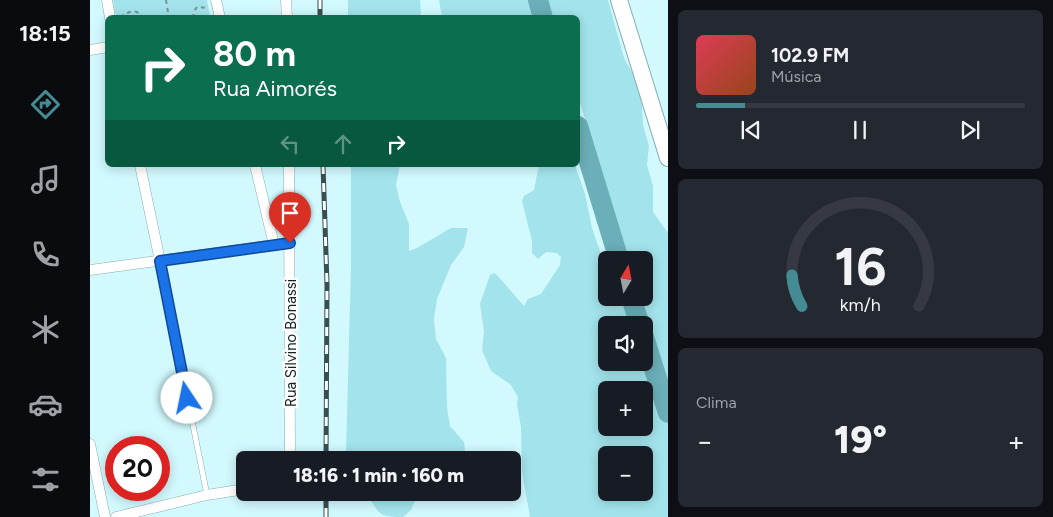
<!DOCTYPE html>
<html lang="pt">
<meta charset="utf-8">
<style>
body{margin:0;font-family:Figtree,sans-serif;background:#242831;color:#f1f3f6;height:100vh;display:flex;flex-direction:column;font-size:19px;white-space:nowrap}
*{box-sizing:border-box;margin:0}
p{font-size:16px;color:#9ea1a6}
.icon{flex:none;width:28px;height:28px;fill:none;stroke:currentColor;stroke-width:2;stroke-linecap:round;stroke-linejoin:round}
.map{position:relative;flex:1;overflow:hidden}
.side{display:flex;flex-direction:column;gap:10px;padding:10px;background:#0d0f14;width:385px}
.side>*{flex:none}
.banner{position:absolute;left:15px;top:15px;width:475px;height:152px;border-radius:8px;box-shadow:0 2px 12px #0003;background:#0b6e4f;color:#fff;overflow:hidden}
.needle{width:32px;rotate:10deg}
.tools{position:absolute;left:508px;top:251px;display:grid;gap:10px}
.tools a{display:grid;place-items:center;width:55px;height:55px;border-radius:8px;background:#171b24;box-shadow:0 2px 12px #0003;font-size:25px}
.speed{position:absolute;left:15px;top:436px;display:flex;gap:10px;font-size:25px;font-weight:700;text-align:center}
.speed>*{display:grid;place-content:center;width:65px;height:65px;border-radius:50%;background:#171b24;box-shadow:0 2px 12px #0003;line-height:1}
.speed .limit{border:8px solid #d22;background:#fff;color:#111}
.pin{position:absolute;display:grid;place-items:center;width:42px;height:42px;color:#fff;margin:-51px -21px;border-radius:50% 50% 50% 0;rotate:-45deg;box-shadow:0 0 5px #0007}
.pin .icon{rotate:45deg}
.me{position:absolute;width:55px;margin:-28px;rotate:349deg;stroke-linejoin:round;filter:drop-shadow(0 0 4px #0008)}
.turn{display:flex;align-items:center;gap:18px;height:105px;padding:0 25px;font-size:22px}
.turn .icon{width:65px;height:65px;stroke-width:2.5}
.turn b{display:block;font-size:35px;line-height:42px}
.lanes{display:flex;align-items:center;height:48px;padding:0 25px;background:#0003;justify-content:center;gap:25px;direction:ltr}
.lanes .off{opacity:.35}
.big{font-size:38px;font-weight:800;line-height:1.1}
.side .card{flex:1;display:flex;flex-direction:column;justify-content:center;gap:8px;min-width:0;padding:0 18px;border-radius:8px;background:#242831}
.side .dial{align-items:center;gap:0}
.dial svg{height:130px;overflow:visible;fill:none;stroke:#363941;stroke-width:7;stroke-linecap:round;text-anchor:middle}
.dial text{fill:#f1f3f6;stroke:none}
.song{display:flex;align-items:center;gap:15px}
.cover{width:60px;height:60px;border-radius:8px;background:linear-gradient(135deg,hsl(350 70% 55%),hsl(20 70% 35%))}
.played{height:5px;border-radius:2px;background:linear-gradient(90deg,#458b94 15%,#363941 15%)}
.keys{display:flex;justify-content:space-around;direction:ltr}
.heat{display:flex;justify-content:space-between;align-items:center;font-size:28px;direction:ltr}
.trip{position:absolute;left:146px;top:451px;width:285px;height:50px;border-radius:8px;background:#171b24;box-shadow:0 2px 12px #0003;font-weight:800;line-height:50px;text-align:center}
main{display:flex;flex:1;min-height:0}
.tab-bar{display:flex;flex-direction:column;width:90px;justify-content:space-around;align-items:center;background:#090b0e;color:#9ea1a6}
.tab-bar .icon{width:35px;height:35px}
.tab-bar .selected{color:#458b94}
.tab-bar b{font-size:22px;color:#f1f3f6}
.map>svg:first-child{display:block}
</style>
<main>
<nav class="tab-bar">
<b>18:15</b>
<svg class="icon selected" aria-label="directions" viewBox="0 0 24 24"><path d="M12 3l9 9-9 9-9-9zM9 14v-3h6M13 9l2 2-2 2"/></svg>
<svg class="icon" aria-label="music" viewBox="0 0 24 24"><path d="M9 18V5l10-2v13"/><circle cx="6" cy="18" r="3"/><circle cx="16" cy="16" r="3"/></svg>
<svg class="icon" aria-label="phone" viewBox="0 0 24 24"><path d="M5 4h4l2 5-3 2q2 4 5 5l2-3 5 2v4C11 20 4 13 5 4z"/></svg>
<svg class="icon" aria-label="climate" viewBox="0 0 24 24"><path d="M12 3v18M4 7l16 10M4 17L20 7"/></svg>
<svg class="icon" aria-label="car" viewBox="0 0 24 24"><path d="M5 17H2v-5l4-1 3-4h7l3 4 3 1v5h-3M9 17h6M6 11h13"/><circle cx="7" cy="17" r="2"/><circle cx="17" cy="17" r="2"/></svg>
<svg class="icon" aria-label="filters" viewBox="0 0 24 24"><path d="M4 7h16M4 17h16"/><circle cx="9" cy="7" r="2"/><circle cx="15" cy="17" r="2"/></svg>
</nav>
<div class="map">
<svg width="578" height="517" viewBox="0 0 578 517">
<rect width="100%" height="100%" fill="#d1f9fe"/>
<g fill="#a3e4ec" fill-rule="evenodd">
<polygon points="23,0 117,0 120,17 26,17"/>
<polygon points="258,0 330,0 331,17 258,17"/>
<polygon points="349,0 518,0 534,58 551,88 553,125 559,146 557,165 563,186 563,212 578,233 578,384 551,298 554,298 554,260 539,260 488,96 488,18 352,17"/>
<polygon points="261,165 310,165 306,185 310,202 319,224 319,251 327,248 361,228 378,228 374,247 361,265 347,299 344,319 346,339 356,358 357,408 360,426 374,442 376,460 258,460 256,453 261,265"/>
<path d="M449,165H485L495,194L502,228L516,269V298H529L542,325H516V362H554V351L578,414V517H440L432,472L431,427L427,405L428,397L421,385L401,371L392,350L394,331L390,304L400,275L403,273L406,274L434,306L438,299L451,294L470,265L471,257L467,253L456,252L448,259L442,253V241L432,201L434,196L444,190ZM516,390H554V428H516ZM516,455H554V492H516Z"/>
<path d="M276,493H328L321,510L313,517C286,517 290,513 276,493Z"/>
</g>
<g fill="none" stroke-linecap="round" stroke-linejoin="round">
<g stroke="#6bafb8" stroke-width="20">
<polyline points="448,0 453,18"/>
<polyline points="488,126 529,260"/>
<polyline points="541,298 550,325"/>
<polyline points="554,337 578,413"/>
</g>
<defs>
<polyline id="service" points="70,261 117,495"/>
<g id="minor">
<polyline points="17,0 20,18"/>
<polyline points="126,0 130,18"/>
<polyline points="196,0 197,18"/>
<polyline points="0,50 18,47"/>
<polyline points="50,165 70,261"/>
<polyline points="165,165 184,245"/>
<polyline points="199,165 200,460"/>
<polyline points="0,270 200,243"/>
<polyline points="0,444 15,517"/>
<polyline points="26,517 117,495 155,489"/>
</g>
<polyline id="primary" points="529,0 578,158"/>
</defs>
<use href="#service" stroke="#88aeb3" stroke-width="6"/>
<use href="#minor" stroke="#88aeb3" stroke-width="11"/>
<use href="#primary" stroke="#88aeb3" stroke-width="18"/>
<g stroke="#779396" stroke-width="2" stroke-dasharray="4 4" stroke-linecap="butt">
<polyline points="76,0 79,18"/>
<path d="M30,17C38,12 47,7 53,18"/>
<polyline points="103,18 104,11 107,7 118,8"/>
</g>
<use href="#service" stroke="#fff" stroke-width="5"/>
<use href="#minor" stroke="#fff" stroke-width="10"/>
<use href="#primary" stroke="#fff" stroke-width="16"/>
<defs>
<g id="rail">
<polyline points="230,0 230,18"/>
<polyline points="233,165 237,284 236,460"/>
<polyline points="236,517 236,492"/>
</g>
</defs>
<use href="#rail" stroke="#3a4e50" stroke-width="5"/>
<use href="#rail" stroke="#fdfdfd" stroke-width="3" stroke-dasharray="9" stroke-linecap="butt"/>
</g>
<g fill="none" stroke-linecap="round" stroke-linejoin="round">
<defs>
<polyline id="route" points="97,398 70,261 200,243"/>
</defs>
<use href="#route" stroke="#114b97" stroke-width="12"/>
<use href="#route" stroke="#1a73e8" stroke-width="9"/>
</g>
<g text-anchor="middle" stroke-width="5" stroke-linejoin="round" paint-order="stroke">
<g font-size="15" fill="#132224" stroke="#fdfdfd">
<text transform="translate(201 343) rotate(-90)" y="5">Rua Silvino Bonassi</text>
</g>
</g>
</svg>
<div class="tools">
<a><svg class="needle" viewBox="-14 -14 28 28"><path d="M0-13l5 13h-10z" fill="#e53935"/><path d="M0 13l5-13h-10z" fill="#9ea1a6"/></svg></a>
<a><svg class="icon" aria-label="sound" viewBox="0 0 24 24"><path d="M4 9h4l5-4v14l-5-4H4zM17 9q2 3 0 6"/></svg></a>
<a>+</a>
<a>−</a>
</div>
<div class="speed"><div class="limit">20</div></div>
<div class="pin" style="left:200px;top:243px;background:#d93025"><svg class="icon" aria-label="arrive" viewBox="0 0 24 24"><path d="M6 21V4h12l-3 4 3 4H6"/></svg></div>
<svg class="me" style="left:97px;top:398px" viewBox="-20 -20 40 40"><circle r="19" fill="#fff"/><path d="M0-13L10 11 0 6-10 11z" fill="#1a73e8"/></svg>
<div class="trip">18:16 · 1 min · 160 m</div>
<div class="banner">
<div class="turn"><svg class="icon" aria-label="right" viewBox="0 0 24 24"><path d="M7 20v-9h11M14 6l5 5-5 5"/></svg><div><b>80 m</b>Rua Aimorés</div></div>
<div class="lanes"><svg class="icon off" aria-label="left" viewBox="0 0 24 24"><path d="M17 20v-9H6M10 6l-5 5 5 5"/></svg><svg class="icon off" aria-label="ahead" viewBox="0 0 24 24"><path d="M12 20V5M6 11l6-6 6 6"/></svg><svg class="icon" aria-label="right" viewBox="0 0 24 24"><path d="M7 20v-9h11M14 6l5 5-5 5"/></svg></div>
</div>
</div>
<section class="side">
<div class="card">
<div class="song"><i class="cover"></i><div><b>102.9 FM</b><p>Música</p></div></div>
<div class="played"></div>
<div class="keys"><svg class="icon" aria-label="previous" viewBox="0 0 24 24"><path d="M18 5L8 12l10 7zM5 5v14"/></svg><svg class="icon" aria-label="pause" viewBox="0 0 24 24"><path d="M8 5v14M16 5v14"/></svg><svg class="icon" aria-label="next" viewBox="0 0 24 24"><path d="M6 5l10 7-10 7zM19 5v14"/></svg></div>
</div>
<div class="card dial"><svg viewBox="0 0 100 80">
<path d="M14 69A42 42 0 1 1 86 69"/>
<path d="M14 69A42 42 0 0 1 8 50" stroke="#458b94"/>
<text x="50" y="56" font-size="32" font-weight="700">16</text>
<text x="50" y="72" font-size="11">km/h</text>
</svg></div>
<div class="card"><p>Clima</p>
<div class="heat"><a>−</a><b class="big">19°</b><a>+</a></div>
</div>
</section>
</main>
